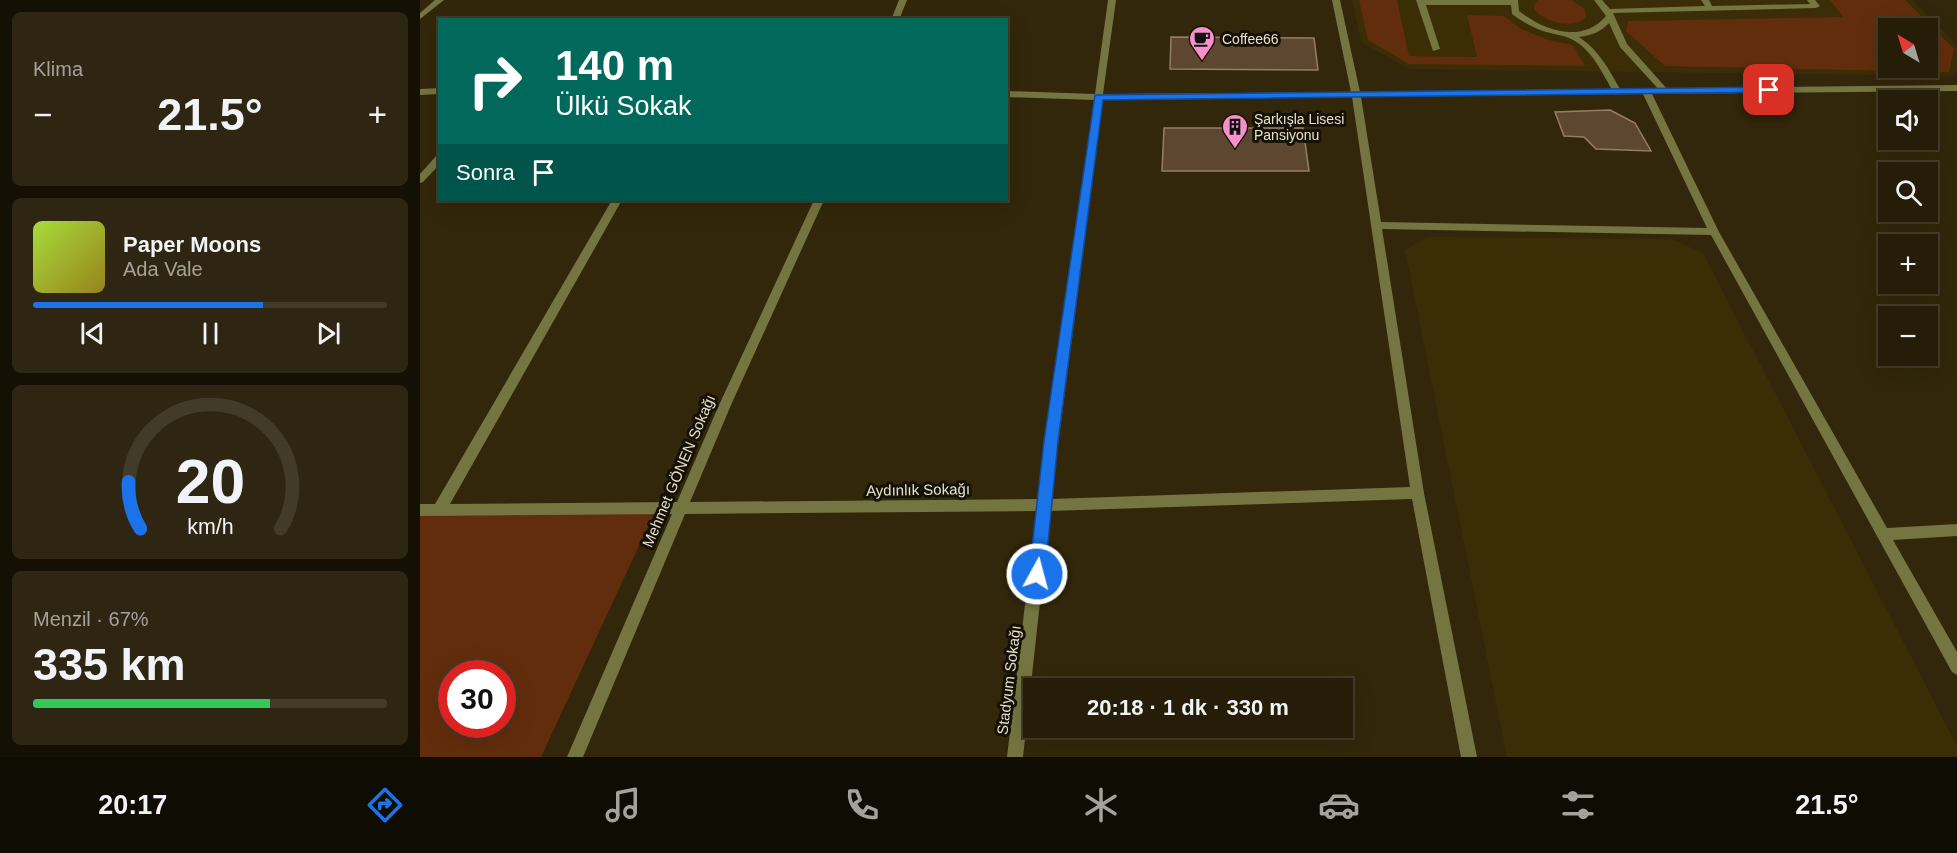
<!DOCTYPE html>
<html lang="tr">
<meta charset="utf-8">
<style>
body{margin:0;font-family:Helvetica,sans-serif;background:#2e2612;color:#f1f3f6;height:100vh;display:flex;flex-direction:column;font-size:22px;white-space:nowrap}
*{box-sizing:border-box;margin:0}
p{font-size:20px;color:#a4a29c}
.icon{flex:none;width:33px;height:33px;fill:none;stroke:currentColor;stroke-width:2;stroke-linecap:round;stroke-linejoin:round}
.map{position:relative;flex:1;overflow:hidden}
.details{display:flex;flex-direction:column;gap:12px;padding:12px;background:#151004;width:420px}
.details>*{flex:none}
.top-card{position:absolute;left:18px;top:18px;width:570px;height:183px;border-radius:0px;box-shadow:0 6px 24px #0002,0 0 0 2px #423b29;background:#00695c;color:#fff;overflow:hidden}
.needle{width:39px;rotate:322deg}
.tools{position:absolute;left:1458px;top:18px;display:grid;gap:12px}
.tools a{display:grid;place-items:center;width:60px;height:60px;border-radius:0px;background:#261d08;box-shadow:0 6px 24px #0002,0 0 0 2px #423b29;font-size:30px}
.speed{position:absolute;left:18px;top:660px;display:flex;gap:12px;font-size:30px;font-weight:700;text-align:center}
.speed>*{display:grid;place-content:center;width:78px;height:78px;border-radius:50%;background:#261d08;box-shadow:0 6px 24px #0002,0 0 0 2px #423b29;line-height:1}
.speed .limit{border:9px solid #d22;background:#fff;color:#111}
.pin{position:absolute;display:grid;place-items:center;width:51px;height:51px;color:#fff;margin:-26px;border-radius:12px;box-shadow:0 3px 9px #0006}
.me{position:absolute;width:66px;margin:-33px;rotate:7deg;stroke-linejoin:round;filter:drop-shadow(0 0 4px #0008)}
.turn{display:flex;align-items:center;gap:21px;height:126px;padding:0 18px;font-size:27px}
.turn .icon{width:78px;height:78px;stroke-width:2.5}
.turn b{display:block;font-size:42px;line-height:51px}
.then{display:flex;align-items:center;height:57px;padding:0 18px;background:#0003;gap:12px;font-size:22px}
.big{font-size:45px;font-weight:800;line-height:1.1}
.details .tile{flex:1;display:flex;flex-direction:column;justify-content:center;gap:9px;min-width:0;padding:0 21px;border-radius:9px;background:#2e2612}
.details .dial{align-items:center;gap:0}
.dial svg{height:156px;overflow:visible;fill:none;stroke:#423b29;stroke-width:7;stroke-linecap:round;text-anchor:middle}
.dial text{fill:#f1f3f6;stroke:none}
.song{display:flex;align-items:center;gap:18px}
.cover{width:72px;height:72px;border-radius:9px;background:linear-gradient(135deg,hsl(80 70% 55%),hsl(50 70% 35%))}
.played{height:6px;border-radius:3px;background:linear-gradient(90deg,#1a73e8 65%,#423b29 65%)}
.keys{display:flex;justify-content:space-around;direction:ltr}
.heat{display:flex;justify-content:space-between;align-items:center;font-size:33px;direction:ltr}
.charge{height:9px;border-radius:4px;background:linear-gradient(90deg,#34c759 67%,#423b29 0)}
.trip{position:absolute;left:603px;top:678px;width:330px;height:60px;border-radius:0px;background:#261d08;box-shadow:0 6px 24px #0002,0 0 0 2px #423b29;font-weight:800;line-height:60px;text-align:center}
.menu{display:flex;height:96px;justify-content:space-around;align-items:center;background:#0f0c03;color:#a4a29c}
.menu .icon{width:42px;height:42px}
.menu .active{color:#1a73e8}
.menu b{font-size:27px;color:#f1f3f6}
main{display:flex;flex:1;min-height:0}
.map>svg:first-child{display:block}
</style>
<main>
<section class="details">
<div class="tile"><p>Klima</p>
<div class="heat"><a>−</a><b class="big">21.5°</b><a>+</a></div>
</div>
<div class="tile">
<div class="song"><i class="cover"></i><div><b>Paper Moons</b><p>Ada Vale</p></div></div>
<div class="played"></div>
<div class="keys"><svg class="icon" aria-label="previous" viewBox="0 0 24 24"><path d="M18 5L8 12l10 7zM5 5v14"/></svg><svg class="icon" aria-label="pause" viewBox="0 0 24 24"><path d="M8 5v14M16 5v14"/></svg><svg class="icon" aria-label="next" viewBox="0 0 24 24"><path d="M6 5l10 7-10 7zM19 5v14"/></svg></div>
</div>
<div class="tile dial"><svg viewBox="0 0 100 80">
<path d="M14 69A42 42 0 1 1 86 69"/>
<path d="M14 69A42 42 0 0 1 8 45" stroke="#1a73e8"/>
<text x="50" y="56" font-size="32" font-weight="700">20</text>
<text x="50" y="72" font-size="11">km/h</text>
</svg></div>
<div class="tile"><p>Menzil · 67%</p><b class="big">335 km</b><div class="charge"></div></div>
</section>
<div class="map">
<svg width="1537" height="757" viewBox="0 0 1537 757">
<rect width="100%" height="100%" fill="#32270a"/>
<g fill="#3b2d06" fill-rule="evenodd">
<path d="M932,0H1492L1537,45V71L1534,76L990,69L941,42ZM1468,28H1508V68H1468Z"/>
<polygon points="1007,237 1252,239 1283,253 1537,746 1537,757 1087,757 985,250"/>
</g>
<g fill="#622d0c" fill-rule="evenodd">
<polygon points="939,0 977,0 989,56 1057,57 1047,15 1084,16 1101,29 1132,41 1153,45 1165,66 989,64 948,40"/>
<path d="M1119,0H1151L1165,9L1166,17C1153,30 1125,23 1114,9V5Z"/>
<path d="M1410,0H1485L1534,49L1529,72L1245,66L1206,31L1208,21L1423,17ZM1468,28H1508V68H1468Z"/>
<path d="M237,507L121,757H0V509ZM32,674H82V724H32Z"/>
</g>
<g fill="#5d4730" stroke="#967e65" stroke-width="1.5">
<polygon points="751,37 894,38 898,70 750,69"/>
<polygon points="1190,110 1215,123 1231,151 1176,149 1164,137 1144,136 1135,112"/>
<polygon points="744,128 883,128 889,171 742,171"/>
</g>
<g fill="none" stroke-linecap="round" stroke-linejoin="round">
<path fill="#757542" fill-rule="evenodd" d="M996,0H1098L1099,11C1125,31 1162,44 1186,16L1174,0H1182L1190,9L1285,6L1281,0H1289L1292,6L1390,4L1387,0H1395L1400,6L1396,8L1193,13L1207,44L1249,91L1248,93H1242L1200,47L1189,23C1181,32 1172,35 1159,37C1179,50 1190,71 1201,91L1197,94L1194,93C1182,73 1172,48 1149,38C1142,35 1133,34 1126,32C1113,28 1103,22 1092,14L1091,5H1006L1020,49L1013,51Z"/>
<g fill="#757542" fill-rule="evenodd">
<polygon points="15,0 24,0 0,19 0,13"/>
<polygon points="479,0 487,0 479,20 471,20"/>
<path d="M688,0H696L683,94L931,92L912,0H920L940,92L1537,85V91L1232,94L1299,232L1467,528L1537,524V536L1473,540L1537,652V675L1532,672L1291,235L962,229L1004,493L1057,757H1041L992,499L630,511L603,757H587L616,511L265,514L163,757H147L252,514L0,516V504H15L192,200H202L30,504L257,502L299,405L394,200H404L311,405L270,502L618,499L674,100L586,97V91L675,94ZM1223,94L1287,228L961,222L941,97ZM932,97L990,487L631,499L683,100Z"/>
<polygon points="20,88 20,94 0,95 0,89"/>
<polygon points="20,154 20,164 3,182 0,183 0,174 17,155"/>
</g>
</g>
<polygon fill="#1a73e8" stroke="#114b97" stroke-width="1.5" points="1349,87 1353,88 1353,92 683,100 638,441 625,574 622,579 617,581 611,579 609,574 624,441 675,95"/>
<defs>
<symbol id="cafe-pin" viewBox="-11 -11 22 30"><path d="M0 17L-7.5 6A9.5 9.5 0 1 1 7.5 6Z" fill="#f890cb" stroke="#161105"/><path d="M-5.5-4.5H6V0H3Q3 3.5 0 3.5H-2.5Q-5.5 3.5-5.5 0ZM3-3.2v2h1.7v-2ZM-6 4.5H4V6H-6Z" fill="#111"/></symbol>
<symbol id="building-pin" viewBox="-11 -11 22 30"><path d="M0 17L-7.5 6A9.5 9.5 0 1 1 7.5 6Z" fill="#f890cb" stroke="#161105"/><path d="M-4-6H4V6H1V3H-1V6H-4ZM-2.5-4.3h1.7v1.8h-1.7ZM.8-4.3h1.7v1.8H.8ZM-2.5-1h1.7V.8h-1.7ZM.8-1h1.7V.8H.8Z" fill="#111"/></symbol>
</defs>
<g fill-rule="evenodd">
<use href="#cafe-pin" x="767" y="24" width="30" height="40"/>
<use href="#building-pin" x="800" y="112" width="30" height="40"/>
</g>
<g text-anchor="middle" stroke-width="6" stroke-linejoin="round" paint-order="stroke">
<g font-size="14" fill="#e7e0d0" stroke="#161105" text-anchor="start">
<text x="802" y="44">Coffee66</text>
<text x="834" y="124">Şarkışla Lisesi<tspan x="834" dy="16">Pansiyonu</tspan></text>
</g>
<g font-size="15" fill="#e7e0d0" stroke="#161105">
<text transform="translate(259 471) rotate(-67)" y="5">Mehmet GÖNEN Sokağı</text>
<text transform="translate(498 490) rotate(-1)" y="5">Aydınlık Sokağı</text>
<text transform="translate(589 680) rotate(-83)" y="5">Stadyum Sokağı</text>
</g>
</g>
</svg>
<div class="tools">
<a><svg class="needle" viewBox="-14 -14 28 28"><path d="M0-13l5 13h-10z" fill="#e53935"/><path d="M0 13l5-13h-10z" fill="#a4a29c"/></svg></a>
<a><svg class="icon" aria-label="sound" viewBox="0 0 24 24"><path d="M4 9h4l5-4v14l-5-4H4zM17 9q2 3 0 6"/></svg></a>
<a><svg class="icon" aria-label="search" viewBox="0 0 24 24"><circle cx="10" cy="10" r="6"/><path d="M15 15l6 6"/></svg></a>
<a>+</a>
<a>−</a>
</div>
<div class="speed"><div class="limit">30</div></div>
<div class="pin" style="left:1349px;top:90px;background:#d93025"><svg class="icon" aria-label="arrive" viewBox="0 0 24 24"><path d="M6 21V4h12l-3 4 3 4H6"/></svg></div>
<svg class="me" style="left:617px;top:574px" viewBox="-20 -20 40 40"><circle r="17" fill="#1a73e8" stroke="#fff" stroke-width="3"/><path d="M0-11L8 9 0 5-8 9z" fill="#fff"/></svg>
<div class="trip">20:18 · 1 dk · 330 m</div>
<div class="top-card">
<div class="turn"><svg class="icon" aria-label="right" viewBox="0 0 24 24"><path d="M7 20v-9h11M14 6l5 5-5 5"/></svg><div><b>140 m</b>Ülkü Sokak</div></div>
<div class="then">Sonra<svg class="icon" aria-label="arrive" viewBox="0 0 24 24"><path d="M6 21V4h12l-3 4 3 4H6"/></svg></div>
</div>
</div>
</main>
<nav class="menu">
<b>20:17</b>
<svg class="icon active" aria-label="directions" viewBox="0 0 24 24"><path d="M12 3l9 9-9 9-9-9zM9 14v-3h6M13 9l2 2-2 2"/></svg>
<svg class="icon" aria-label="music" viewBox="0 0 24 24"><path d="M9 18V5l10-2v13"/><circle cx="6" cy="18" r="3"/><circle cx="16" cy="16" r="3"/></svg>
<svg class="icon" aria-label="phone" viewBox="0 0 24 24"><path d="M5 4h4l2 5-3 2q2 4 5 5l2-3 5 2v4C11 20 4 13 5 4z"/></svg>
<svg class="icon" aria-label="climate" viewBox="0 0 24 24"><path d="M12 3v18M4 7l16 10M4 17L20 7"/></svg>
<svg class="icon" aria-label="car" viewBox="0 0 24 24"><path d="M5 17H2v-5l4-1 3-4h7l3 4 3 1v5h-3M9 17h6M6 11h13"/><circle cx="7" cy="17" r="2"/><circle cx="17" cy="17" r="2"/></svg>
<svg class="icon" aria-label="filters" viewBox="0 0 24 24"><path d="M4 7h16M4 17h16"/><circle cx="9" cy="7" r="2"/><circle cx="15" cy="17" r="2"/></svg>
<b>21.5°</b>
</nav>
